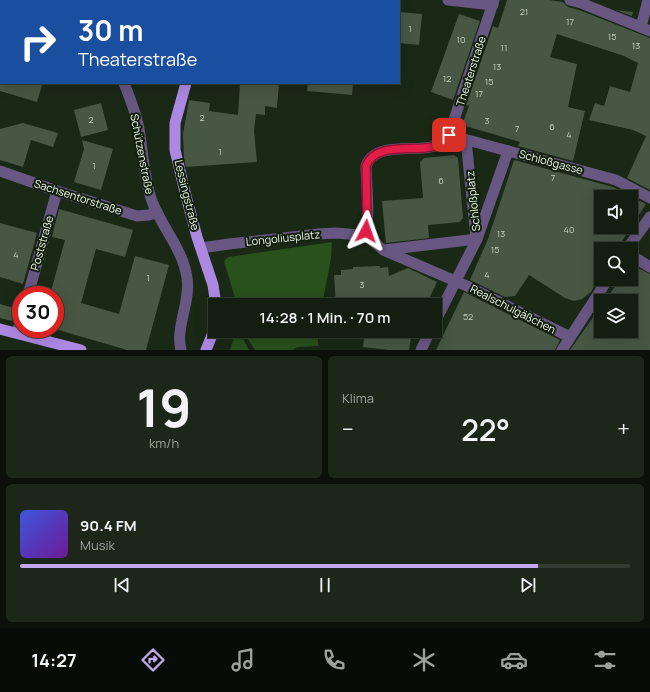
<!DOCTYPE html>
<html lang="de">
<meta charset="utf-8">
<style>
body{margin:0;font-family:Manrope,sans-serif;background:#1d2719;color:#f1f3f6;height:100vh;display:flex;flex-direction:column;font-size:15px;white-space:nowrap}
*{box-sizing:border-box;margin:0}
p{font-size:13px;color:#9da29f}
.icon{flex:none;width:22px;height:22px;fill:none;stroke:currentColor;stroke-width:2;stroke-linecap:round;stroke-linejoin:round}
.map{position:relative;height:350px;overflow:hidden}
.details{display:flex;flex-direction:column;gap:6px;padding:6px;background:#0b1009;flex:1}
.details>*{flex:none}
.banner{position:absolute;left:0px;top:0px;width:400px;height:84px;box-shadow:0 4px 16px #0002,0 0 0 1px #333c30;background:#1a4fa0;color:#fff;overflow:hidden}
.buttons{position:absolute;left:594px;top:190px;display:grid;gap:8px}
.buttons a{display:grid;place-items:center;width:44px;height:44px;border-radius:0px;background:#141e10;box-shadow:0 4px 16px #0002,0 0 0 1px #333c30;font-size:20px}
.speed{position:absolute;left:12px;top:286px;display:flex;gap:8px;font-size:20px;font-weight:700;text-align:center}
.speed>*{display:grid;place-content:center;width:52px;height:52px;border-radius:50%;background:#141e10;box-shadow:0 4px 16px #0002,0 0 0 1px #333c30;line-height:1}
.speed .limit{border:6px solid #d22;background:#fff;color:#111}
.pin{position:absolute;display:grid;place-items:center;width:34px;height:34px;color:#fff;margin:-17px;border-radius:8px;box-shadow:0 2px 6px #0006}
.me{position:absolute;width:44px;margin:-22px;rotate:4deg;stroke-linejoin:round;filter:drop-shadow(0 0 3px #0008)}
.turn{display:flex;align-items:center;gap:14px;height:84px;padding:0 12px;font-size:18px}
.turn .icon{width:52px;height:52px;stroke-width:2.5}
.turn b{display:block;font-size:28px;line-height:34px}
.big{font-size:30px;font-weight:600;line-height:1.1}
.details .tile{flex:1;display:flex;flex-direction:column;justify-content:center;gap:6px;min-width:0;padding:0 14px;border-radius:6px;background:#1d2719}
.details .dial{align-items:center;gap:0}
.dial b{font-size:52px;line-height:1}
.song{display:flex;align-items:center;gap:12px}
.cover{width:48px;height:48px;border-radius:6px;background:linear-gradient(135deg,hsl(230 70% 55%),hsl(280 70% 35%))}
.played{height:4px;border-radius:2px;background:linear-gradient(90deg,#c4a7f1 85%,#333c30 85%)}
.keys{display:flex;justify-content:space-around;direction:ltr}
.heat{display:flex;justify-content:space-between;align-items:center;font-size:22px;direction:ltr}
.details .tiles{flex:1;display:grid;gap:6px;grid-template-columns:1fr 1fr}
.tile:last-child{grid-column:span 2}
.trip{position:absolute;left:208px;top:298px;width:234px;height:40px;border-radius:0px;background:#141e10;box-shadow:0 4px 16px #0002,0 0 0 1px #333c30;font-weight:600;line-height:40px;text-align:center}
.tab-bar{display:flex;height:64px;justify-content:space-around;align-items:center;background:#080c06;color:#9da29f}
.tab-bar .icon{width:28px;height:28px}
.tab-bar .current{color:#c4a7f1}
.tab-bar b{font-size:18px;color:#f1f3f6}
.map>svg:first-child{display:block}
</style>
<div class="map">
<svg width="650" height="350" viewBox="0 0 650 350">
<rect width="100%" height="100%" fill="#1a2816"/>
<g fill="#29511c">
<polygon points="332,242 331,259 322,305 237,305 224,261 228,257"/>
<polygon points="236,331 239,331 249,350 230,350"/>
<polygon points="246,331 318,331 318,346 297,347 293,350 255,350 248,339"/>
</g>
<g fill="#475743">
<polygon points="507,0 549,0 563,2 568,7 579,10 650,38 650,190 627,178 646,136 633,130 589,120 595,103 604,106 610,86 630,92 638,63 624,56 557,34 550,57 577,64 568,107 585,111 573,161 518,146 520,142 462,125 469,106 466,105 493,26 498,28"/>
<polygon points="616,10 633,12 632,16"/>
<polygon points="399,12 422,14 419,45 399,43"/>
<polygon points="459,14 480,21 453,100 431,92"/>
<polygon points="0,83 36,83 42,85 37,102 0,91"/>
<polygon points="240,83 279,83 277,108 265,106 265,115 256,114 254,131 257,162 186,167 184,159 183,134 189,100 210,103 209,111 238,115"/>
<polygon points="308,83 353,83 352,95 307,91"/>
<polygon points="101,103 108,130 81,137 74,110"/>
<polygon points="23,123 58,133 53,147 31,140 23,167 0,160 0,129"/>
<polygon points="82,140 113,149 101,190 74,182 84,149"/>
<polygon points="454,155 458,158 463,218 460,222 428,225 429,238 386,243 382,201 423,198 420,162 424,158"/>
<polygon points="514,160 613,187 646,204 631,227 631,197 601,197 601,227 631,227 617,249 601,249 601,274 591,292 582,299 574,301 565,298 529,275 515,296 505,297 470,280 488,239"/>
<polygon points="59,209 133,230 125,257 96,249 81,303 119,314 135,256 169,265 146,350 127,350 55,329 55,295 50,295 65,240 52,237"/>
<polygon points="0,223 37,233 23,284 0,277"/>
<polygon points="380,266 380,268 388,267 389,276 408,268 437,282 426,305 395,305 398,297 349,305 336,305 334,275 341,275 341,270 353,269 353,267"/>
<polygon points="631,267 636,267 650,274 650,350 570,350 601,306 601,331 631,331 631,301 605,301 620,279 631,279"/>
<polygon points="464,292 560,340 555,350 436,350"/>
<polygon points="0,304 17,309 12,321 0,318"/>
<polygon points="365,331 412,331 409,350 389,350 363,347"/>
</g>
<g fill="none" stroke-linecap="round" stroke-linejoin="round">
<g stroke="#685783" stroke-width="11">
<polyline points="449,135 616,180 650,198"/>
<polyline points="466,140 476,237"/>
<polyline points="364,233 383,250 467,286 570,337"/>
<polyline points="627,249 650,217"/>
<polyline points="384,250 477,239"/>
<polyline points="631,255 650,267"/>
<polyline points="435,322 477,239 508,151"/>
<polyline points="421,350 430,331"/>
<polyline points="562,350 608,279"/>
</g>
<g stroke="#685783" stroke-width="11">
<polyline points="448,0 493,5"/>
<polyline points="570,0 581,3 650,31"/>
<polyline points="4,1 4,0"/>
<polyline points="0,13 1,10"/>
<polyline points="641,27 648,0"/>
<polyline points="0,171 57,191 137,216 149,215 157,212"/>
<path d="M201,248L229,244L318,234L336,233L359,235L364,233C371,223 366,181 366,166C377,134 438,162 449,135L494,0"/>
<polyline points="28,295 57,191"/>
<polyline points="17,333 21,319"/>
</g>
<g stroke="#685783" stroke-width="11">
<polyline points="78,0 79,1"/>
<path d="M124,83C130,98 136,113 139,129C143,152 144,180 152,201C162,228 183,249 187,278C191,302 175,327 181,350"/>
</g>
<g stroke="#ad88e3" stroke-width="11">
<polyline points="223,1 223,0"/>
<polyline points="186,83 175,123 175,150 186,196 197,237 213,285 216,305"/>
<polyline points="0,329 81,350"/>
<polyline points="206,350 212,335 215,322"/>
</g>
</g>
<g fill="none" stroke-linecap="round" stroke-linejoin="round">
<defs>
<path id="route" d="M366,231L367,218L366,166C378,134 439,162 449,135"/>
</defs>
<use href="#route" stroke="#92132f" stroke-width="10"/>
<use href="#route" stroke="#e11d48" stroke-width="7"/>
</g>
<g text-anchor="middle" stroke-width="4" stroke-linejoin="round" paint-order="stroke">
<g font-size="9" fill="#c3cec0">
<text x="524" y="15">21</text>
<text x="570" y="25">17</text>
<text x="410" y="32">1</text>
<text x="612" y="40">15</text>
<text x="461" y="43">10</text>
<text x="636" y="49">13</text>
<text x="504" y="51">11</text>
<text x="497" y="70">13</text>
<text x="447" y="82">12</text>
<text x="489" y="85">15</text>
<text x="479" y="97">17</text>
<text x="202" y="121">2</text>
<text x="91" y="123">2</text>
<text x="487" y="124">3</text>
<text x="552" y="130">6</text>
<text x="517" y="132">7</text>
<text x="569" y="138">4</text>
<text x="220" y="155">1</text>
<text x="94" y="169">1</text>
<text x="553" y="181">7</text>
<text x="441" y="184">6</text>
<text x="569" y="233">40</text>
<text x="501" y="237">13</text>
<text x="495" y="253">15</text>
<text x="16" y="258">4</text>
<text x="487" y="278">4</text>
<text x="148" y="281">1</text>
<text x="362" y="288">3</text>
<text x="468" y="320">52</text>
</g>
<g font-size="11" fill="#ecf6ea" stroke="#111f0d">
<text transform="translate(471 71) rotate(-72)" y="4">Theaterstraße</text>
<text transform="translate(142 154) rotate(79)" y="4">Schützenstraße</text>
<text transform="translate(551 162) rotate(15)" y="4">Schloßgasse</text>
<text transform="translate(187 195) rotate(76)" y="4">Lessingstraße</text>
<text transform="translate(78 197) rotate(18)" y="4">Sachsentorstraße</text>
<text transform="translate(473 201) rotate(-96)" y="4">Schloßplatz</text>
<text transform="translate(283 238) rotate(-6)" y="4">Longoliusplatz</text>
<text transform="translate(42 243) rotate(-74)" y="4">Poststraße</text>
<text transform="translate(513 309) rotate(27)" y="4">Realschulgäßchen</text>
</g>
</g>
</svg>
<div class="buttons">
<a><svg class="icon" aria-label="sound" viewBox="0 0 24 24"><path d="M4 9h4l5-4v14l-5-4H4zM17 9q2 3 0 6"/></svg></a>
<a><svg class="icon" aria-label="search" viewBox="0 0 24 24"><circle cx="10" cy="10" r="6"/><path d="M15 15l6 6"/></svg></a>
<a><svg class="icon" aria-label="layers" viewBox="0 0 24 24"><path d="M12 4l9 5-9 5-9-5zM3 14l9 5 9-5"/></svg></a>
</div>
<div class="speed"><div class="limit">30</div></div>
<div class="pin" style="left:449px;top:135px;background:#d93025"><svg class="icon" aria-label="arrive" viewBox="0 0 24 24"><path d="M6 21V4h12l-3 4 3 4H6"/></svg></div>
<svg class="me" style="left:366px;top:231px" viewBox="-20 -20 40 40"><path d="M0-17L14 15 0 8-14 15z" fill="#e11d48" stroke="#fff" stroke-width="4"/></svg>
<div class="trip">14:28 · 1 Min. · 70 m</div>
<div class="banner">
<div class="turn"><svg class="icon" aria-label="right" viewBox="0 0 24 24"><path d="M7 20v-9h11M14 6l5 5-5 5"/></svg><div><b>30 m</b>Theaterstraße</div></div>
</div>
</div>
<section class="details">
<div class="tiles">
<div class="tile dial"><b>19</b><p>km/h</p></div>
<div class="tile"><p>Klima</p>
<div class="heat"><a>−</a><b class="big">22°</b><a>+</a></div>
</div>
<div class="tile">
<div class="song"><i class="cover"></i><div><b>90.4 FM</b><p>Musik</p></div></div>
<div class="played"></div>
<div class="keys"><svg class="icon" aria-label="previous" viewBox="0 0 24 24"><path d="M18 5L8 12l10 7zM5 5v14"/></svg><svg class="icon" aria-label="pause" viewBox="0 0 24 24"><path d="M8 5v14M16 5v14"/></svg><svg class="icon" aria-label="next" viewBox="0 0 24 24"><path d="M6 5l10 7-10 7zM19 5v14"/></svg></div>
</div>
</div>
</section>
<nav class="tab-bar">
<b>14:27</b>
<svg class="icon current" aria-label="directions" viewBox="0 0 24 24"><path d="M12 3l9 9-9 9-9-9zM9 14v-3h6M13 9l2 2-2 2"/></svg>
<svg class="icon" aria-label="music" viewBox="0 0 24 24"><path d="M9 18V5l10-2v13"/><circle cx="6" cy="18" r="3"/><circle cx="16" cy="16" r="3"/></svg>
<svg class="icon" aria-label="phone" viewBox="0 0 24 24"><path d="M5 4h4l2 5-3 2q2 4 5 5l2-3 5 2v4C11 20 4 13 5 4z"/></svg>
<svg class="icon" aria-label="climate" viewBox="0 0 24 24"><path d="M12 3v18M4 7l16 10M4 17L20 7"/></svg>
<svg class="icon" aria-label="car" viewBox="0 0 24 24"><path d="M5 17H2v-5l4-1 3-4h7l3 4 3 1v5h-3M9 17h6M6 11h13"/><circle cx="7" cy="17" r="2"/><circle cx="17" cy="17" r="2"/></svg>
<svg class="icon" aria-label="filters" viewBox="0 0 24 24"><path d="M4 7h16M4 17h16"/><circle cx="9" cy="7" r="2"/><circle cx="15" cy="17" r="2"/></svg>
</nav>
